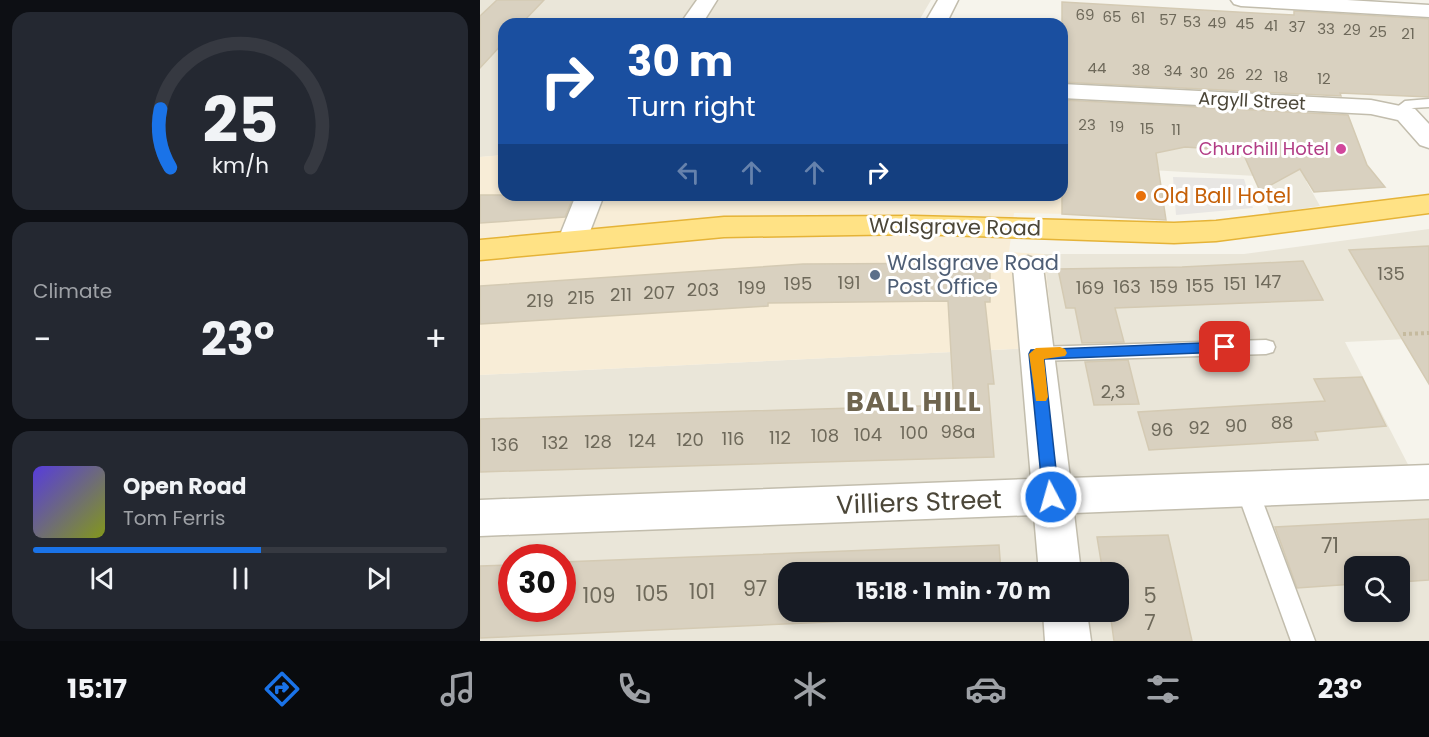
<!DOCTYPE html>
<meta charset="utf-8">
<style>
body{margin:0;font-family:Poppins,sans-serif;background:#242831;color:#f1f3f6;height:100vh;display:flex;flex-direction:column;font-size:22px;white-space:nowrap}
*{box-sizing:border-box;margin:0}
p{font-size:20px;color:#9ea1a6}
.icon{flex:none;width:33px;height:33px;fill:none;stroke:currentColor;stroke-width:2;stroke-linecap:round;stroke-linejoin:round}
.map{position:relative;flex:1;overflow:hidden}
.details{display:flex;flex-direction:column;gap:12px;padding:12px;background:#0d0f14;width:480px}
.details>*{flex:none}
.banner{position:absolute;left:18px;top:18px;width:570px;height:183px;border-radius:18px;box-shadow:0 3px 9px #0003;background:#1a4fa0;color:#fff;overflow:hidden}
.controls{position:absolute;left:864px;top:556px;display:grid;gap:12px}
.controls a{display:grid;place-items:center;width:66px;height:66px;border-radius:12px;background:#171b24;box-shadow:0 3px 9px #0003;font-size:30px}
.speed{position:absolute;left:18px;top:544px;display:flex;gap:12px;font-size:30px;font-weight:700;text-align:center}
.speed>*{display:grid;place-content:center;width:78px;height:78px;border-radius:50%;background:#171b24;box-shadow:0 3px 9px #0003;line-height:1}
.speed .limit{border:9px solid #d22;background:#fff;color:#111}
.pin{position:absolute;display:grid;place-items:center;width:51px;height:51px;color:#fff;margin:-26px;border-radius:12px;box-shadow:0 3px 9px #0006}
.me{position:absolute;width:66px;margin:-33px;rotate:354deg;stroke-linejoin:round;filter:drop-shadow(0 0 4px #0008)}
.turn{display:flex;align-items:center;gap:21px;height:126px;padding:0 30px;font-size:27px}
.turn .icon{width:78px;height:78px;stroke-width:2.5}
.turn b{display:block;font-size:42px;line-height:51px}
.lanes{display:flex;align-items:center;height:57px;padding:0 30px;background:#0003;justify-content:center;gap:30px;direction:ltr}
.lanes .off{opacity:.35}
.big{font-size:45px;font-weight:700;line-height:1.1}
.details .tile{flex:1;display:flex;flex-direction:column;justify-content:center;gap:9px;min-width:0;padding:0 21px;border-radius:18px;background:#242831}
.details .dial{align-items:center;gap:0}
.dial svg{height:156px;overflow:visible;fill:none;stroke:#363941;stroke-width:7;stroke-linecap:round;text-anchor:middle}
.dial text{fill:#f1f3f6;stroke:none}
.song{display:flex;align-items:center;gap:18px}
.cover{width:72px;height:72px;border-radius:9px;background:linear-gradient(135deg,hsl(250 70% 55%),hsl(70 70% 35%))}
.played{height:6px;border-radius:3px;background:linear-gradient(90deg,#1a73e8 55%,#363941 55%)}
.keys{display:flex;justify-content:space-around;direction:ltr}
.heat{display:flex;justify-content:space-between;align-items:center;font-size:33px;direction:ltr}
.trip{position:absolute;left:298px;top:562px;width:351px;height:60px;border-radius:18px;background:#171b24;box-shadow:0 3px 9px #0003;font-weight:700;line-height:60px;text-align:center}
.dock{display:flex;height:96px;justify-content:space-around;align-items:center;background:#090b0e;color:#9ea1a6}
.dock .icon{width:42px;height:42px}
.dock .selected{color:#1a73e8}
.dock b{font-size:27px;color:#f1f3f6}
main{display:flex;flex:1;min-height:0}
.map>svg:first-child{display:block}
</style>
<main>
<section class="details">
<div class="tile dial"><svg viewBox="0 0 100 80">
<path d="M14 69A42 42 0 1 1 86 69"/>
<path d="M14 69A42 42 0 0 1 9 39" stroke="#1a73e8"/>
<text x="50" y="56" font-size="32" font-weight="700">25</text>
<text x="50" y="72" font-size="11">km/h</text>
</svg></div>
<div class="tile"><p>Climate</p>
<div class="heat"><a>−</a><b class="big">23°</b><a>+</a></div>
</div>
<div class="tile">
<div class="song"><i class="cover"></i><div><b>Open Road</b><p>Tom Ferris</p></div></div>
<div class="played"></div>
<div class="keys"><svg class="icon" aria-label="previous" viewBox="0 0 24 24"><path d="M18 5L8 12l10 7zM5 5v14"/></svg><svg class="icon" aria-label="pause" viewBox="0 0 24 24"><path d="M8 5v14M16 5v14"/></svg><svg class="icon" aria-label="next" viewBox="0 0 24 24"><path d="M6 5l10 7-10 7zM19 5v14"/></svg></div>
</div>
</section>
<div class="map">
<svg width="949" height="641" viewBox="0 0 949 641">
<rect width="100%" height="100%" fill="#f6f4ec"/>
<g fill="#eae6d9" fill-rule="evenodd">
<polygon points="0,0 451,0 437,24 24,24 24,155 0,157"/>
<polygon points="582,103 828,116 848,184 826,181 840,206 790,214 776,176 582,165"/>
<path d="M949,229V338L865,342L937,482H949V641H0V375L574,347L564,254H764ZM32,558H82V609H32ZM874,567H920V612H874ZM309,573H639V612H309Z"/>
</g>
<polygon fill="#f8edd7" points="24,155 24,195 588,194 589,214 534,213 529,252 564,254 574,347 0,375 0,157"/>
<polygon fill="#e8e6e3" points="693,177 764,179 773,208 696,215"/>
<g fill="#d9d1c0" stroke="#d4cab3" stroke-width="1.5">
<polygon points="17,0 64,0 41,24 24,24 24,42 0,68 0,16"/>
<polygon points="582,2 794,14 814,15 814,11 949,19 949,97 860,93 861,96 582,82"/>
<polygon points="582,100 868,115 887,165 905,187 834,192 820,169 780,191 762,151 705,147 676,153 686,220 582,214"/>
<polygon points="0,195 91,195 92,200 85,217 0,223"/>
<polygon points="949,246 949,384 869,250"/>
<polygon points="823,261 843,300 635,308 644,342 602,343 595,308 586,308 578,269 702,267"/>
<polygon points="510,263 510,302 505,302 514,384 508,384 514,457 0,472 0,419 474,405 468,301 288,303 288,306 0,324 0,286 323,264"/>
<polygon points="648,360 659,404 614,405 605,362"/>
<polygon points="882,377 906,426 835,432 838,440 669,450 658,412 845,401 834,379"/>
<polygon points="949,519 949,580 920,582 920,567 874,567 874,584 817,588 795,527"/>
<polygon points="688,535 712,641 634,641 630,612 639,612 639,573 623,573 617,537"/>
<polygon points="519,545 521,573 309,573 309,612 525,612 525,614 0,638 0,566 32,565 32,609 82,609 82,562"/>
</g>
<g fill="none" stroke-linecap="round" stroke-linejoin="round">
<defs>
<g id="service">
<polygon points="949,99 949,107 933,108 919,115 912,111 925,101"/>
<polygon points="786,340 793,342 795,347 793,352 786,354 556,361 549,359 547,354 549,349 556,347"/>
<polygon points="767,480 775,482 778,489 835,641 811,641 756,489 759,482"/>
</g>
<g id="minor">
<polygon points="217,0 237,0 222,24 200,24"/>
<polygon points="458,0 478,0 466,24 444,24"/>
<polygon points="751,0 867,0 949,5 949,17 761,6 754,4"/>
<polygon points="582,84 891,100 935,109 949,124 949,148 940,145 918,120 891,114 582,98"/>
<polygon points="96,195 124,195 104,247 93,250 82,247 78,240"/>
<polygon points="548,256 559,260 563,267 590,478 949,465 949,499 594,513 601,573 559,573 554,515 0,536 0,500 551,479 533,267 537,260"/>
<polygon points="563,612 607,612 611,641 565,641"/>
</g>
<polygon id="trunk" points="949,195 949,213 736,241 694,243 434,234 244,237 0,260 0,240 244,217 434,216 694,223 736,221"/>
</defs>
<use href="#service" stroke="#c2bdad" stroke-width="3"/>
<use href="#minor" stroke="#c2bdad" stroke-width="3"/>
<use href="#trunk" stroke="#e5b337" stroke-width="3"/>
<polyline stroke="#c5ba9e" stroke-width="4" stroke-dasharray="3 3" stroke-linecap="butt" points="923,334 949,333"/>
<use href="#service" fill="#fff" fill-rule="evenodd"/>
<use href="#minor" fill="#fff" fill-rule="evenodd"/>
<use href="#trunk" fill="#ffe285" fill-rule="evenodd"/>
</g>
<polygon fill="#1a73e8" stroke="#114b97" stroke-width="1.5" points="745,342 752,347 745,352 564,359 579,497 577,502 571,504 565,502 563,497 549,354 551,350"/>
<polygon fill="#f59e0b" points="580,347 585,349 587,353 585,356 564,359 568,397 566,401 556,401 549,354 556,348"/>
<circle fill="#d1479c" stroke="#fff" stroke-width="2" cx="861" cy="149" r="6"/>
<circle fill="#e8710a" stroke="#fff" stroke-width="2" cx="661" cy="196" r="6"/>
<circle fill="#5c6f8a" stroke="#fff" stroke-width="2" cx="395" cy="275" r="6"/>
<g text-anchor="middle" stroke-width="6" stroke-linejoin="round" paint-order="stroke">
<g font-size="15" fill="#6e695a">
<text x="605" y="20">69</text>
<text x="632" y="22">65</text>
<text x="658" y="23">61</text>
<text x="688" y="25">57</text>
<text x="712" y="27">53</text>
<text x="737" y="28">49</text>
<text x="765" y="29">45</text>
<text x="791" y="31">41</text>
<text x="817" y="32">37</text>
<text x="846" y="34">33</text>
<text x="872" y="35">29</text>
<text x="898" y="37">25</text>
<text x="928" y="39">21</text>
<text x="617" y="73">44</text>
<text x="661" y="75">38</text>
<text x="693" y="76">34</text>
<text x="719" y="78">30</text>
<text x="746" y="79">26</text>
<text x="774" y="80">22</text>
<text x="801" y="82">18</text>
<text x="844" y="84">12</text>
<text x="607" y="130">23</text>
<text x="637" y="132">19</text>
<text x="667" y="134">15</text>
<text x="696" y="135">11</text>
</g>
<g font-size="18" fill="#4b4638" stroke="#fff">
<text transform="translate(772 101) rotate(3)" y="6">Argyll Street</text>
</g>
<g font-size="18" fill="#b23c85" stroke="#fff" text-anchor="end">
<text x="849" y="155">Churchill Hotel</text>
</g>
<g font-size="18" fill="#6e695a">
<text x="911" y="280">135</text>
<text x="788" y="288">147</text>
<text x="369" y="289">191</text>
<text x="318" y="290">195</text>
<text x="755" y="290">151</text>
<text x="720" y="292">155</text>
<text x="647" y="293">163</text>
<text x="684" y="293">159</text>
<text x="272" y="294">199</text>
<text x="610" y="294">169</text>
<text x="223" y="296">203</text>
<text x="179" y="299">207</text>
<text x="141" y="301">211</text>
<text x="101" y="304">215</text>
<text x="60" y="307">219</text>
<text x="633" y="398">2,3</text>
<text x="802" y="429">88</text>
<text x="756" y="432">90</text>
<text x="719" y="434">92</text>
<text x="682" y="436">96</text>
<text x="478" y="438">98a</text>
<text x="434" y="439">100</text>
<text x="388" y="441">104</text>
<text x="345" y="442">108</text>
<text x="300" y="444">112</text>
<text x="253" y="445">116</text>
<text x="210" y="446">120</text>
<text x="162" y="447">124</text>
<text x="118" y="448">128</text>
<text x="75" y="449">132</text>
<text x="25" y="451">136</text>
</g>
<g font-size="21" fill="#c56008" stroke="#fff" text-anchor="start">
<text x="673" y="203">Old Ball Hotel</text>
</g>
<g font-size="21" fill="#4b4638" stroke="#fff">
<text transform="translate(475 227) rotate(1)" y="7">Walsgrave Road</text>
</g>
<g font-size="21" fill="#4e5e75" stroke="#fff" text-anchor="start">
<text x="407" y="270">Walsgrave Road<tspan x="407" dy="24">Post Office</tspan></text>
</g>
<g font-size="21" fill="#6e695a">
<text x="850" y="553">71</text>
<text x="275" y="596">97</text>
<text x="222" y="599">101</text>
<text x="172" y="601">105</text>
<text x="119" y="603">109</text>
<text x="670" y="603">5</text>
<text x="670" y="630">7</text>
</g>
<g font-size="26" fill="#4b4638" stroke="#fff">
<text transform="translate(439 502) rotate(-2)" y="9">Villiers Street</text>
</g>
<g font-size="27" font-weight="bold" letter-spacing="1.5" fill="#6f654f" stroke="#fff">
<text x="434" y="411">BALL HILL</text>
</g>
</g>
</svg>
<div class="controls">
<a><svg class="icon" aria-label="search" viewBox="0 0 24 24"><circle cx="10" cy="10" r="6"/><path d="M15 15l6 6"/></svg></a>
</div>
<div class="speed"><div class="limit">30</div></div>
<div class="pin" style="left:745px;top:347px;background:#d93025"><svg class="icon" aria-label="arrive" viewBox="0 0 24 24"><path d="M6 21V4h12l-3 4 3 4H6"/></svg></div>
<svg class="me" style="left:571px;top:497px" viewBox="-20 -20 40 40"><circle r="17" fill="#1a73e8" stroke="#fff" stroke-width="3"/><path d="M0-11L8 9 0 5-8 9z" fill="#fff"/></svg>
<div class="trip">15:18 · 1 min · 70 m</div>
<div class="banner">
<div class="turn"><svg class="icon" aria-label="right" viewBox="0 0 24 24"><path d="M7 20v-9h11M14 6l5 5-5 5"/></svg><div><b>30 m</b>Turn right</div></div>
<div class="lanes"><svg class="icon off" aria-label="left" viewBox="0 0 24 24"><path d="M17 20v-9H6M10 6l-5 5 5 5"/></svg><svg class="icon off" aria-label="ahead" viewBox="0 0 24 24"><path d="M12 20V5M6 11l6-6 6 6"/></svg><svg class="icon off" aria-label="ahead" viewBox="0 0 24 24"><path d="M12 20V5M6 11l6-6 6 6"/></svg><svg class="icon" aria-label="right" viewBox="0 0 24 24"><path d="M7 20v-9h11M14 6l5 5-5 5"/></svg></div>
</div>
</div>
</main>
<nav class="dock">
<b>15:17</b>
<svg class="icon selected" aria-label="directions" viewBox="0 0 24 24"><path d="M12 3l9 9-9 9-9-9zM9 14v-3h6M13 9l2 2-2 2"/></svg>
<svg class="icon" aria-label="music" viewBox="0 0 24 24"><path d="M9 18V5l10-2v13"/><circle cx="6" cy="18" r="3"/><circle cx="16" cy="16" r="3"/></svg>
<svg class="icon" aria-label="phone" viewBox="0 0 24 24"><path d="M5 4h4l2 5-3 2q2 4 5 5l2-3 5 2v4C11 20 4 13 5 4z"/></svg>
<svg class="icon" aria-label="climate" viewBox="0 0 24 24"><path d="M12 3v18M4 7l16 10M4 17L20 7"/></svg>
<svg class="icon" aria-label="car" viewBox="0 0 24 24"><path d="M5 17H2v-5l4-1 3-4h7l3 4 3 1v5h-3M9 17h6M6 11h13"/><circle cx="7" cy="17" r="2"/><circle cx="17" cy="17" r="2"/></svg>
<svg class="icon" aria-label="filters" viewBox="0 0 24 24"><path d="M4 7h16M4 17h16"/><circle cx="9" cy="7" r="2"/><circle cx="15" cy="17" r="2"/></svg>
<b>23°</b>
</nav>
